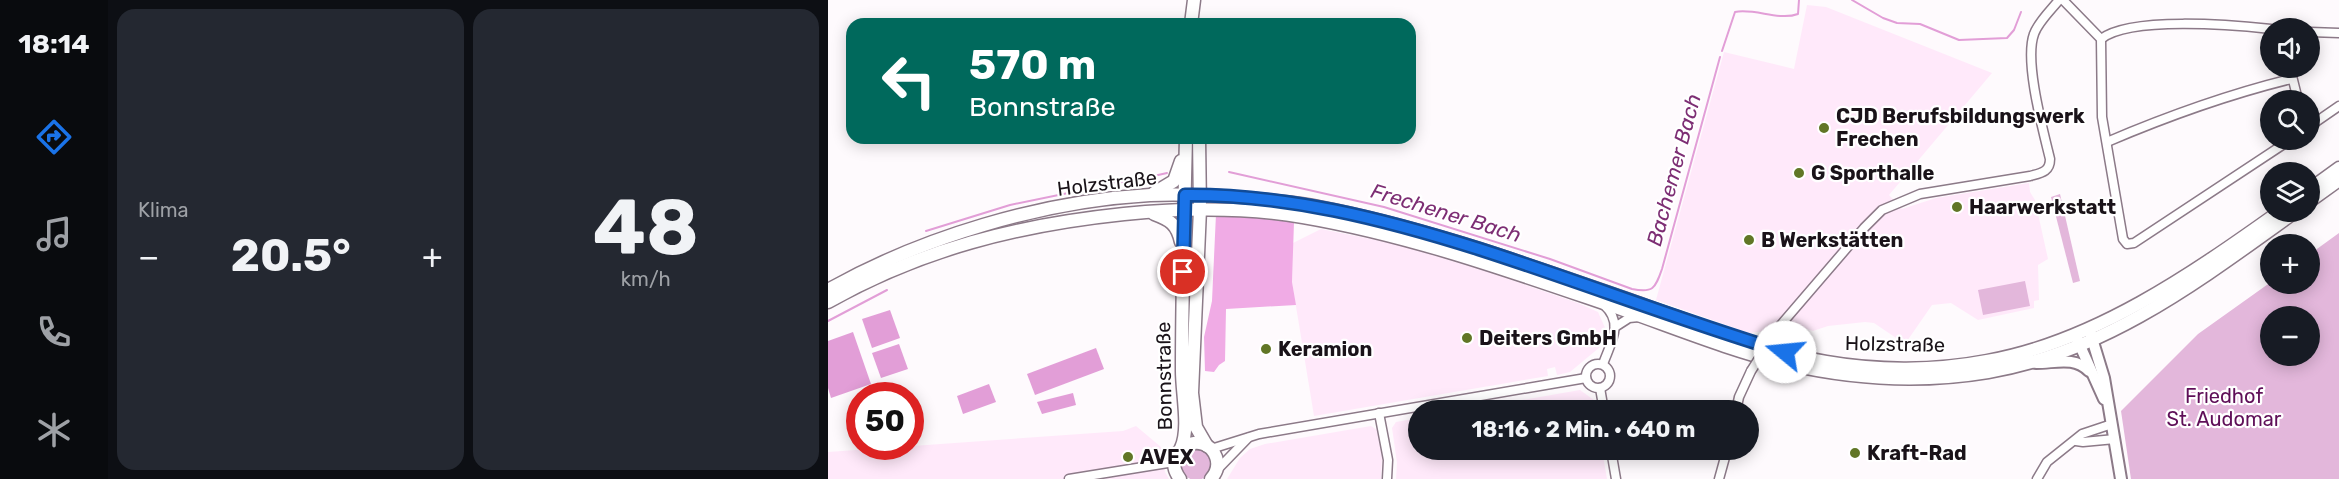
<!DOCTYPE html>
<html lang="de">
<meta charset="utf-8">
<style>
body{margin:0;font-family:Rubik,sans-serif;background:#242831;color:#f1f3f6;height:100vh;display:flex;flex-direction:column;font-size:22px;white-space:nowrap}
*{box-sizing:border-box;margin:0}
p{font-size:20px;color:#9ea1a6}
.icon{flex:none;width:33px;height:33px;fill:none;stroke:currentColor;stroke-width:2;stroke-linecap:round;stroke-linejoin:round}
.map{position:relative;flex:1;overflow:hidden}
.sheet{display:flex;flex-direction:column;gap:9px;padding:9px;background:#0d0f14;width:720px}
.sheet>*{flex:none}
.banner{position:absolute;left:18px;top:18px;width:570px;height:126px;border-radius:18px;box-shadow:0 3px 15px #0003;background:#00695c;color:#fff;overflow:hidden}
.controls{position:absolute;left:1432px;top:18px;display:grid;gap:12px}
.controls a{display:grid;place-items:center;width:60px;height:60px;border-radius:50%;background:#171b24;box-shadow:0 3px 15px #0003;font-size:30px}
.speed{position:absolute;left:18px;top:382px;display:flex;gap:12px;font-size:30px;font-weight:700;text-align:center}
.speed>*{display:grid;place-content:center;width:78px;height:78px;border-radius:50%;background:#171b24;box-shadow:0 3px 15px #0003;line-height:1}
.speed .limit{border:9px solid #d22;background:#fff;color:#111}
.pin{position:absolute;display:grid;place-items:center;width:51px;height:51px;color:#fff;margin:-26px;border:3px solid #fff;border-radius:50%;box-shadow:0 2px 6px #0007}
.me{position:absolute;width:66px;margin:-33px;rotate:287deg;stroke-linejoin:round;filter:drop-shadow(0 0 4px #0008)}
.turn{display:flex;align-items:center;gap:21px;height:126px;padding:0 24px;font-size:27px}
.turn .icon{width:78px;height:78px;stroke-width:2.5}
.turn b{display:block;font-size:42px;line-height:51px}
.big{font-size:45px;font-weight:700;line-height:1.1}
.sheet .widget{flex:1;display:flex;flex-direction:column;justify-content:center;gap:9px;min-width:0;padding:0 21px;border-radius:18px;background:#242831}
.sheet .dial{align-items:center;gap:0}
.dial b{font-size:78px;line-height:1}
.heat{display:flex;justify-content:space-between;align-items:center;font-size:33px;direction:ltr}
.sheet .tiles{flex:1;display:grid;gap:9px;grid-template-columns:repeat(2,1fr)}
.trip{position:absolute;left:580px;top:400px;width:351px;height:60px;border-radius:30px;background:#171b24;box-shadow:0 3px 15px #0003;font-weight:700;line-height:60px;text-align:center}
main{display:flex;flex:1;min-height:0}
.menu{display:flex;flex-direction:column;width:108px;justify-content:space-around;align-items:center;background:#090b0e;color:#9ea1a6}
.menu .icon{width:42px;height:42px}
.menu .active{color:#1a73e8}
.menu b{font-size:27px;color:#f1f3f6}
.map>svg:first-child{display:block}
</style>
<main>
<nav class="menu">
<b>18:14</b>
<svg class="icon active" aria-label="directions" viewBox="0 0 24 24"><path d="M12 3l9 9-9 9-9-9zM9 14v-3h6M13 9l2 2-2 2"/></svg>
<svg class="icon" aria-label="music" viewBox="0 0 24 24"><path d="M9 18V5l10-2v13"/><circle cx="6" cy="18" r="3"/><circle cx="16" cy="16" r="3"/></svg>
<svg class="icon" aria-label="phone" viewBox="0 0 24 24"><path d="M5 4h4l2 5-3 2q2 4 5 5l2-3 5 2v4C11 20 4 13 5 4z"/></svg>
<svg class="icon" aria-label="climate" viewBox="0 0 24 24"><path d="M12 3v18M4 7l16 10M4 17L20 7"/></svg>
</nav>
<section class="sheet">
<div class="tiles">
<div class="widget"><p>Klima</p>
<div class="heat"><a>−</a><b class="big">20.5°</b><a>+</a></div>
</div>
<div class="widget dial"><b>48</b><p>km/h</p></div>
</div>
</section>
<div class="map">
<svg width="1511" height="479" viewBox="0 0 1511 479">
<rect width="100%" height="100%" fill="#fefafd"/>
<g fill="#ffe9fa">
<polygon points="979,5 998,7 1164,73 1061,195 1074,209 1108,198 1201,183 1202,192 1207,200 1220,259 1210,265 1211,300 1206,301 1206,308 1150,320 1123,303 1104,305 1077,344 1046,323 1037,322 1000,326 985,331 972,327 921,333 828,300 896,52 966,69"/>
<polygon points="493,229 568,244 657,271 750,303 770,312 778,330 772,347 742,372 729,375 727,367 719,369 720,376 486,416 464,282 465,243"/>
<polygon points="752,390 766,400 768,411 630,411"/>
<polygon points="591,418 591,450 774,450 779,479 568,479 569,463 564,428 568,422"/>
<polygon points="308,426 333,447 337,472 341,479 0,479 0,452 295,431"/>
<polygon points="543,426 549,430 554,458 553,479 399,479 412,458 422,449 437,444"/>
</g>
<g fill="#e3b7db" fill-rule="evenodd">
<polygon points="1232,194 1252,281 1245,283 1223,197"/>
<path d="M1511,233V479H1303L1293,411L1370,334L1443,282L1482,284V254ZM1443,316H1482V356H1443Z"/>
<polygon points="1197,281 1202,306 1155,315 1150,290"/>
<circle cx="368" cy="464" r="16"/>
</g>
<polygon fill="#f0abe5" points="388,214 466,222 464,282 468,305 398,309 397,361 391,365 386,372 377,371 376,337 384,301"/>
<g fill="#e29ed7">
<polygon points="62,310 72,338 44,348 34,319"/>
<polygon points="25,332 43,384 3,398 0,388 0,341"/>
<polygon points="71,344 80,369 53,378 44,353"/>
<polygon points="268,348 276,369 207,395 199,374"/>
<polygon points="161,384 168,402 135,414 129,396"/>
<polygon points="245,393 248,405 214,414 209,402"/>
</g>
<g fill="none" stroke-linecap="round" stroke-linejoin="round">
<g stroke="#e29ed7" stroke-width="2">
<polyline points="1024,0 1055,18 1069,23 1092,24 1131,40 1179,38 1186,30 1193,12"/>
<path d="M894,51L907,12C927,8 951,21 970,14L971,0"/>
<path d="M401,172L556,207L722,259L804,289C825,293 827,289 834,269L892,57"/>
<polyline points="98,231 182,205 250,191 264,183 299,182 339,173"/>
<polyline points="0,321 59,290"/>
</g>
<defs>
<g id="minor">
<polyline points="1235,0 1273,39 1274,117 1295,239 1299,244 1306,243 1462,140"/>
<polyline points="1482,32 1511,33"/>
<path d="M1273,39C1302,16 1405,25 1443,29"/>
<polyline points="1462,68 1470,100"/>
<polyline points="1482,126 1511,106"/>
<path d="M1279,142C1340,116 1398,95 1463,79"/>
<polyline points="787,327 801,318 811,317"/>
<path d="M951,327L1036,228L1054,210L1092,194L1202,176C1213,173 1222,172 1222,159C1215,130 1196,61 1206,34C1210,22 1223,10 1231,0"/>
<circle cx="770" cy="376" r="12"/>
<path d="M775,364C783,342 796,323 776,305"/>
<polyline points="772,388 776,411"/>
<polyline points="908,411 911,397 923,371"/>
<polyline points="551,413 560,460 559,479"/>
<polyline points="1248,441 1255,442 1287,439"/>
<polyline points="383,449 431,434 758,378"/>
<polyline points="783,450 788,479"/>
<polyline points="389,470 420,438"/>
<polyline points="241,479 346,462"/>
<polyline points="891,479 899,450"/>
<polyline points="1209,479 1219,462 1254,434 1284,424"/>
</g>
<g id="tertiary">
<polyline points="1262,332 1276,378 1293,479"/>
<polyline points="1249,339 1276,399"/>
<path d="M1208,363C1228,363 1246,356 1261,371"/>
</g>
<g id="secondary">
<polyline points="363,24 366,0"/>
<polyline points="371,138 372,209 364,393 368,427 379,446"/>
<polyline points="1482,189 1511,168"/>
<polyline points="326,193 346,181 353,161"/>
<polyline points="1482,201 1511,180"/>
<path d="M326,214C342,220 349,224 353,242"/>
<path d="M0,290C94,237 214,201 322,195C361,193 399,196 437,200C455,202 473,203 491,207C599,228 703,266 807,302C870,324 932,350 998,362C1049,371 1107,371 1159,361C1266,342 1364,274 1451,212"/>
<path d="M0,302C94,249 190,225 296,214C355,208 416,207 475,217C586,236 690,274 796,310C850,329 904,351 959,364C1024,379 1094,383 1160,372C1279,352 1372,280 1467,212"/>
<path d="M353,448C362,429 354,394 354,371C354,294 356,216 358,138"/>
<path d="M352,479C330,450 377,427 388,457C391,465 389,472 383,479"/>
</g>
</defs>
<use href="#minor" stroke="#8c7a88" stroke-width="11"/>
<use href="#tertiary" stroke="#8c7a88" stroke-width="14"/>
<use href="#secondary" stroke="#8c7a88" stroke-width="15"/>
<use href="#minor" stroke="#fff" stroke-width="8"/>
<use href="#tertiary" stroke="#fff" stroke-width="10"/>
<use href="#secondary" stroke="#fff" stroke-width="12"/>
<defs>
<polyline id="minor-bridge" points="923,371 951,327"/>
</defs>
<use href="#minor-bridge" stroke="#8c7a88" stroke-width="11" stroke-linecap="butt"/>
<use href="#minor-bridge" stroke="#fff" stroke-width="8"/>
</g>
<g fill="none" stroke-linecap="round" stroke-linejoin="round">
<defs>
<path id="route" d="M355,272L357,195C458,194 556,219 651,249C754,282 854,321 957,352"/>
</defs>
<use href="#route" stroke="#114b97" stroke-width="15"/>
<use href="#route" stroke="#1a73e8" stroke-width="10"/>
</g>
<g fill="#617626" stroke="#fff" stroke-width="2">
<circle cx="996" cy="128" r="6"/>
<circle cx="971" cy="173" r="6"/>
<circle cx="1129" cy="207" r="6"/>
<circle cx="921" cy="240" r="6"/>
<circle cx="639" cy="338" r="6"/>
<circle cx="438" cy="349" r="6"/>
<circle cx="1027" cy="453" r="6"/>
<circle cx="300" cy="457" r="6"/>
</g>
<g text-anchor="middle" stroke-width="4.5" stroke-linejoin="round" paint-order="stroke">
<g font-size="20" font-weight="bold" fill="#1a1319" stroke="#fff" text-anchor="start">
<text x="1008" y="123">CJD Berufsbildungswerk<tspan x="1008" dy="23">Frechen</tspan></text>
<text x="983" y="180">G Sporthalle</text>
<text x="1141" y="214">Haarwerkstatt</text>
<text x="933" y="247">B Werkstätten</text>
<text x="651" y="345">Deiters GmbH</text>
<text x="450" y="356">Keramion</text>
<text x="1039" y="460">Kraft-Rad</text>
<text x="312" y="464">AVEX</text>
</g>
<g font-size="20" fill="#1a1319" stroke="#fff">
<text transform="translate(279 183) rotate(-7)" y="7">Holzstraße</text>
<text transform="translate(1067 344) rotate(1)" y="7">Holzstraße</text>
<text transform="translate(336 376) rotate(-91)" y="7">Bonnstraße</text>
</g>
<g font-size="20" fill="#5f0f58" stroke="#fff">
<text x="1396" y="403">Friedhof<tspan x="1396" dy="23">St. Audomar</tspan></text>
</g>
<g font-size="21" font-style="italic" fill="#7d2e74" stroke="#fff">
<text transform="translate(846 170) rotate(-75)" y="7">Bachemer Bach</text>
<text transform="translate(618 213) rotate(17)" y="7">Frechener Bach</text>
</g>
</g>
</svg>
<div class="controls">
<a><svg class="icon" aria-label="sound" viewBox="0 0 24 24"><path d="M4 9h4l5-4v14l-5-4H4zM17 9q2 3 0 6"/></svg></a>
<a><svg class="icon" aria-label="search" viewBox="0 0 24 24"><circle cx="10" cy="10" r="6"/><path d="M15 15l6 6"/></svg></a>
<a><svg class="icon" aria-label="layers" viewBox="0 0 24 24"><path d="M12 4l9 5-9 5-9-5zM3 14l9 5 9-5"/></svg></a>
<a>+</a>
<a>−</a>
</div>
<div class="speed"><div class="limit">50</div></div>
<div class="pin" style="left:355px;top:272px;background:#d93025"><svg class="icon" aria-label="arrive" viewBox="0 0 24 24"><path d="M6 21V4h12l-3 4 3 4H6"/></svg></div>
<svg class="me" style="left:957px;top:352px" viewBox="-20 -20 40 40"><circle r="19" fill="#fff"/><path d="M0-13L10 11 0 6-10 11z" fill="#1a73e8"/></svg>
<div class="trip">18:16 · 2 Min. · 640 m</div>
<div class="banner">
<div class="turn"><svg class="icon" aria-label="left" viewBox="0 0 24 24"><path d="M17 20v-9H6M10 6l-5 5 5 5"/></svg><div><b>570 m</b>Bonnstraße</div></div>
</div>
</div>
</main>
